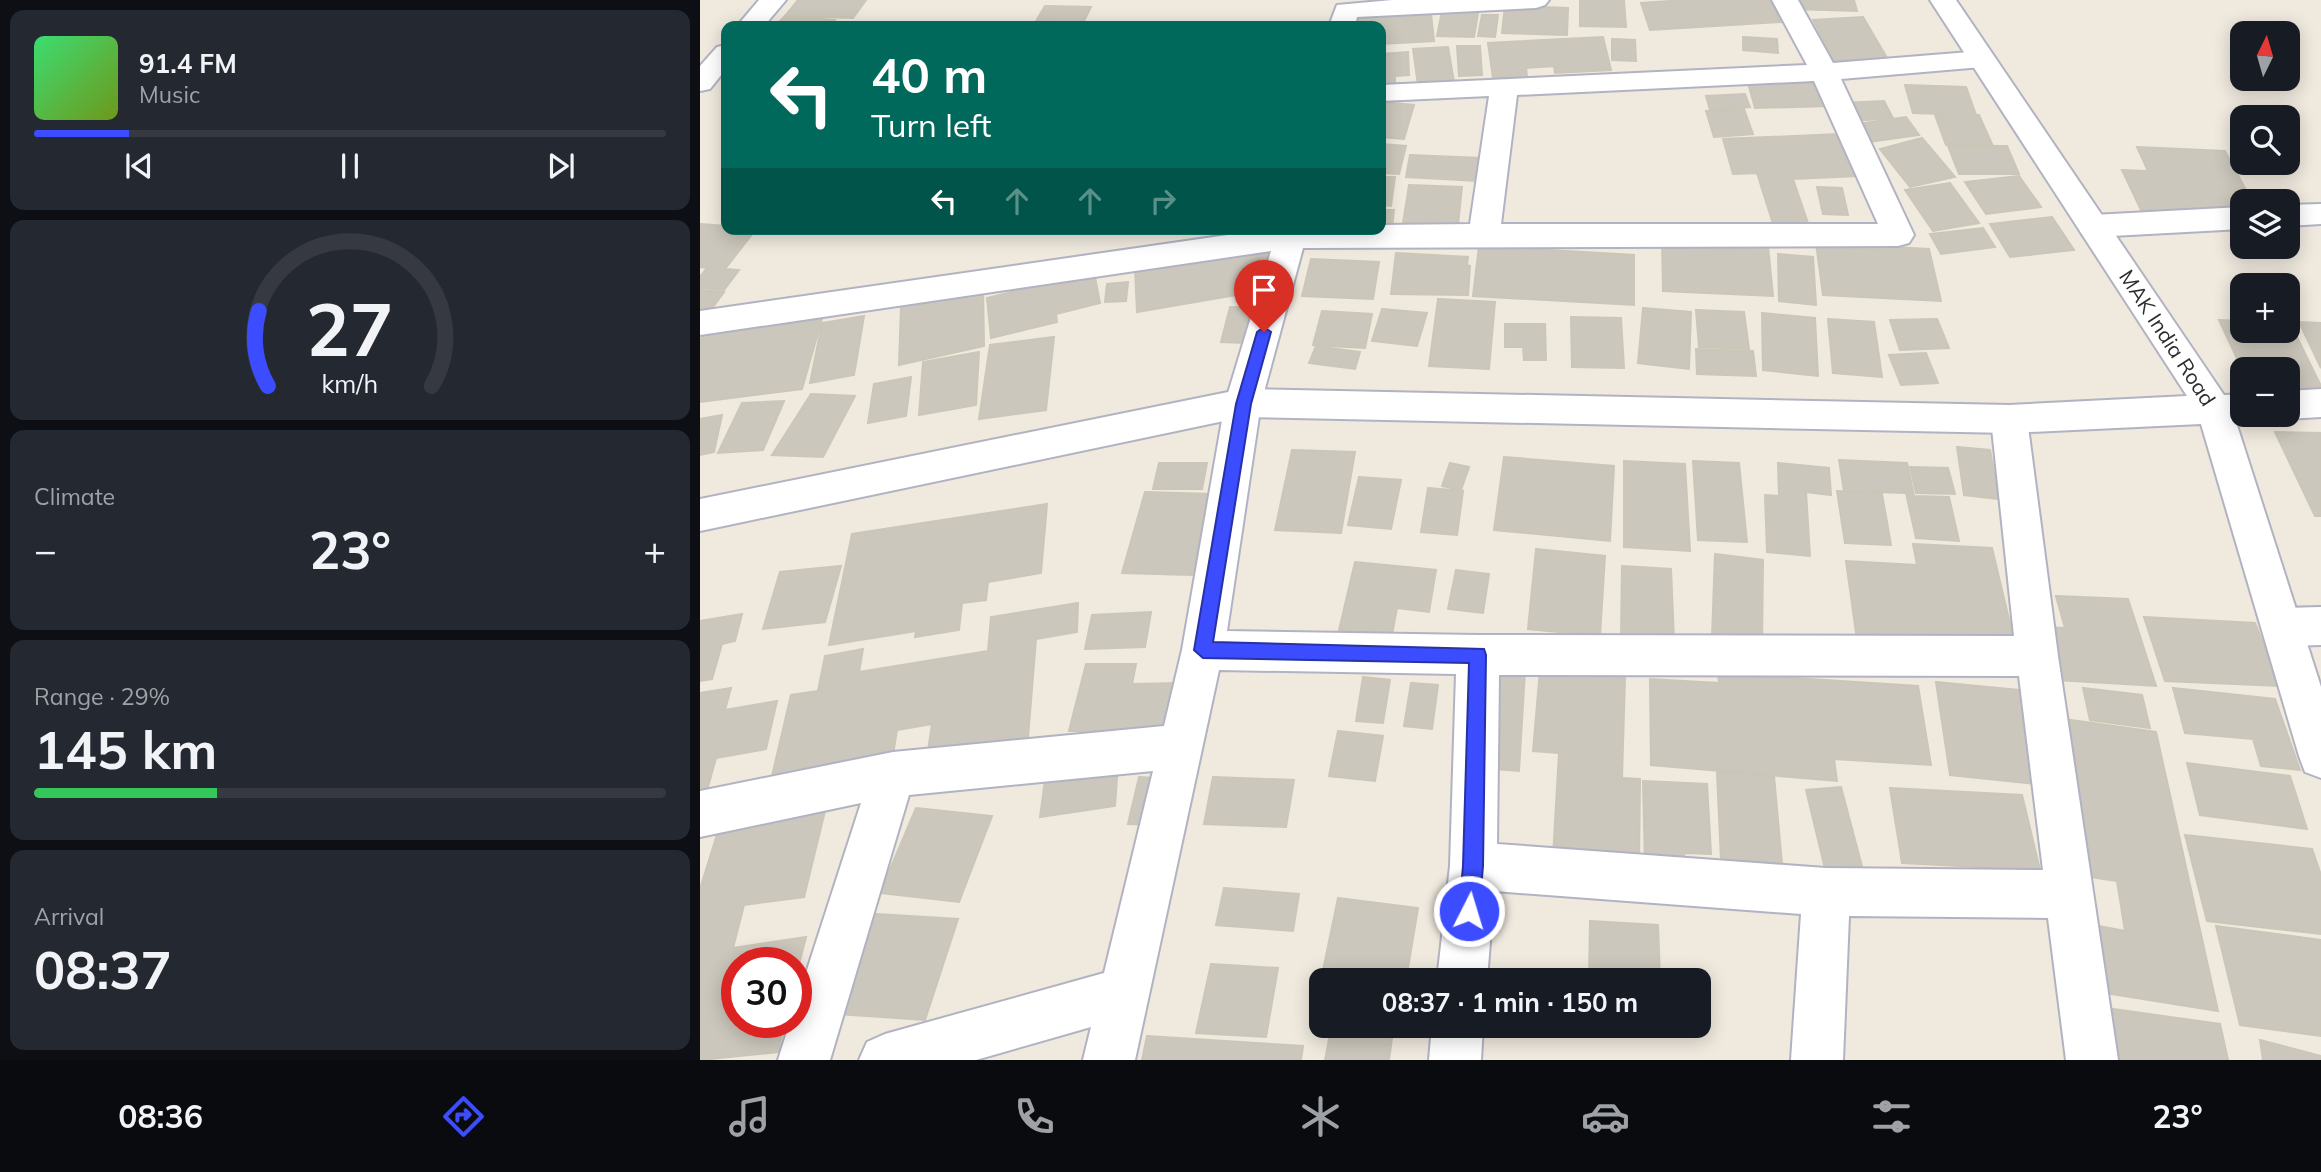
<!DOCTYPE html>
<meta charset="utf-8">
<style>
body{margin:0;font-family:Mulish,sans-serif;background:#242831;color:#f1f3f6;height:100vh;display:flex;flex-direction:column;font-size:26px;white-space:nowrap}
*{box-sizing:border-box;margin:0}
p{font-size:23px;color:#9ea1a6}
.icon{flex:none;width:38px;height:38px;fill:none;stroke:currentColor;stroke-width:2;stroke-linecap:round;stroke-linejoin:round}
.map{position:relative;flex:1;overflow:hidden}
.drawer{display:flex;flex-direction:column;gap:10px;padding:10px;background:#0d0f14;width:700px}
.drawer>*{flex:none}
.top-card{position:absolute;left:21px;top:21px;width:665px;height:214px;border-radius:14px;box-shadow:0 4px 18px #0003;background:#00695c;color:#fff;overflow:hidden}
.needle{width:46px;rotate:5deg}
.fabs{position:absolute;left:1530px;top:21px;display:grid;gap:14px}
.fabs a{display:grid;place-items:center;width:70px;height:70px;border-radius:14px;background:#171b24;box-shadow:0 4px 18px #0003;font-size:35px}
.speed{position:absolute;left:21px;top:947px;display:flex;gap:14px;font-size:35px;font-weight:700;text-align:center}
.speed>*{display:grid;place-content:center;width:91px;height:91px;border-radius:50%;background:#171b24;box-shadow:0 4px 18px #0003;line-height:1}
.speed .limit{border:10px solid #d22;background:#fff;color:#111}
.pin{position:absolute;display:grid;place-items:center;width:60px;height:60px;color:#fff;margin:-72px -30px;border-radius:50% 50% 50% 0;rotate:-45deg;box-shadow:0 0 7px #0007}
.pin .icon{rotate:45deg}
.me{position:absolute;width:77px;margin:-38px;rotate:5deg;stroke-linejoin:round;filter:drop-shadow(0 0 5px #0008)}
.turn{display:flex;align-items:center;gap:24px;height:147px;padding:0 35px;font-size:32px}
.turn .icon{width:91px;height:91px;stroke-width:2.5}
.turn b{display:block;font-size:49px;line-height:60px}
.lanes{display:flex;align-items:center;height:66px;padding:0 35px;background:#0003;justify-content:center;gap:35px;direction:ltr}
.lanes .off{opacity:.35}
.big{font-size:52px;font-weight:700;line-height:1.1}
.drawer .tile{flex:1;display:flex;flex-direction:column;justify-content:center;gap:10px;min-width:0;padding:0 24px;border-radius:14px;background:#242831}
.drawer .dial{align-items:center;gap:0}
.dial svg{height:182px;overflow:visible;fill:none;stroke:#363941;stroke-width:7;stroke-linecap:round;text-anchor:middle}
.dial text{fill:#f1f3f6;stroke:none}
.song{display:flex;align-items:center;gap:21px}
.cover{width:84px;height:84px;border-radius:10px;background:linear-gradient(135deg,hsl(140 70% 55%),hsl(80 70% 35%))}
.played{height:7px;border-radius:4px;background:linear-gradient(90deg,#3b4dff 15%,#363941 15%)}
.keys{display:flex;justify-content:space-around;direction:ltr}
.heat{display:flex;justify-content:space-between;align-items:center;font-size:38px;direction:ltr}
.charge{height:10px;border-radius:5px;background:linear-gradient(90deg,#34c759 29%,#363941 0)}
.trip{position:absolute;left:609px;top:968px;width:402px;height:70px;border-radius:14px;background:#171b24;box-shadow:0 4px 18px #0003;font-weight:700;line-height:70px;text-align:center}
.tab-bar{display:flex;height:112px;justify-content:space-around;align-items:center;background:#090b0e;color:#9ea1a6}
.tab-bar .icon{width:49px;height:49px}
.tab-bar .on{color:#3b4dff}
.tab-bar b{font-size:32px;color:#f1f3f6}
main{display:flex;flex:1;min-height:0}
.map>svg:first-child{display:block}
</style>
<main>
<section class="drawer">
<div class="tile">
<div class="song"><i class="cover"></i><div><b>91.4 FM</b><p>Music</p></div></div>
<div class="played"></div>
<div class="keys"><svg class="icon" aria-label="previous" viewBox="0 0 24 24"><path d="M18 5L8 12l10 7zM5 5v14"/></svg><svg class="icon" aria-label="pause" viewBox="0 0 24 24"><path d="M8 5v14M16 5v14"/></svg><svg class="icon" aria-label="next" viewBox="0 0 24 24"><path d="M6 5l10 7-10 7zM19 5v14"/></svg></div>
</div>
<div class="tile dial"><svg viewBox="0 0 100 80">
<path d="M14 69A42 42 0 1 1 86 69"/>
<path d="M14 69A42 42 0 0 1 10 36" stroke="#3b4dff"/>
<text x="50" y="56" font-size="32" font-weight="700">27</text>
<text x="50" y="72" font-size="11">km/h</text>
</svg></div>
<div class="tile"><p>Climate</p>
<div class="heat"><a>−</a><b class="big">23°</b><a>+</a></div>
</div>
<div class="tile"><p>Range · 29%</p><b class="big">145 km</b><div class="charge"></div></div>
<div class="tile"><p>Arrival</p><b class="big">08:37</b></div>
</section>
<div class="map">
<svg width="1621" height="1060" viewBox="0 0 1621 1060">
<rect width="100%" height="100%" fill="#efe9de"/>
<g fill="#cbc7bc" stroke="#cbc6b7" stroke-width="2">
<polygon points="98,0 166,0 153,18 85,16"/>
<polygon points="880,0 924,1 926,27 880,26"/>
<polygon points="986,0 1071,0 1081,22 950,30 941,3"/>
<polygon points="1090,0 1154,0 1157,11 1092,9"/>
<polygon points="345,6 391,7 383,23 336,21"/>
<polygon points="805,6 868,8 867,35 802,33"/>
<polygon points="742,11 778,13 774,37 737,36"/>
<polygon points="731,14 734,41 681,44 681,26 657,26 656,18"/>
<polygon points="782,15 798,15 795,37 778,36"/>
<polygon points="85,16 135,20 129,26 75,26"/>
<polygon points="1163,17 1187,58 1135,62 1113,20"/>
<polygon points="903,37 911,70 855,73 854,66 826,68 827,76 793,78 788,43"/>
<polygon points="1043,37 1077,39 1078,53 1043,50"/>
<polygon points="912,39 935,40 936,61 912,60"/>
<polygon points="757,46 780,46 782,75 759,76"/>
<polygon points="748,47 754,82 718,85 713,49"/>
<polygon points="708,52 709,75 695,76 695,85 681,86 681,54"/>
<polygon points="1119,81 1129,106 1055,108 1048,83"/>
<polygon points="1205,85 1266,87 1276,115 1213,113"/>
<polygon points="1045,94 1050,107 1010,110 1006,96"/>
<polygon points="1184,101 1193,118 1152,121 1144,103"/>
<polygon points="681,102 714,105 704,139 681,137"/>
<polygon points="1044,109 1053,134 1014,137 1006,111"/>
<polygon points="1235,115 1279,115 1292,144 1246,145"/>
<polygon points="1206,117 1219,135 1162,143 1151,125"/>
<polygon points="1140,134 1157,176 1093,179 1109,226 1074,227 1057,173 1033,174 1023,139"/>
<polygon points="1222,138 1255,177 1210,187 1180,149"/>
<polygon points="681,144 706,146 699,174 681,173"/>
<polygon points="1248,146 1307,146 1319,174 1259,174"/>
<polygon points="1437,147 1525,151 1552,201 1542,201 1542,214 1441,210 1422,170 1448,171"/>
<polygon points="710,155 781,158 778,181 706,177"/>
<polygon points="1319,176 1341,207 1286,214 1265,182"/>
<polygon points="681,177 695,177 691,206 681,205"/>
<polygon points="1250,183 1279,223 1233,231 1205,190"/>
<polygon points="709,185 762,187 758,225 703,223"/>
<polygon points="1117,187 1142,188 1148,215 1123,214"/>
<polygon points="681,210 694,210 692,227 681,227"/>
<polygon points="1352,217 1374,250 1310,257 1290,224"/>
<polygon points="0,224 26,226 26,229 56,229 25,269 39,270 24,290 0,288 0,277 7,268 0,267"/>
<polygon points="1283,228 1295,247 1241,254 1230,234"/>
<polygon points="962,241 1068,246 1073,296 963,291"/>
<polygon points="1116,243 1229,249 1241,301 1123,295"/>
<polygon points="779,246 934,255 934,305 773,296"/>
<polygon points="571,248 573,268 552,272 554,292 437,312 435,269"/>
<polygon points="696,253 768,257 767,265 770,266 768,295 691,294"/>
<polygon points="1078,254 1113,257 1116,305 1079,301"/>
<polygon points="611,259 679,262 673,299 602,296"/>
<polygon points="394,272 400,303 356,314 357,322 291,338 287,298"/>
<polygon points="428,282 426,301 405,302 407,284"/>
<polygon points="283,289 284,346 199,365 201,306"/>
<polygon points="0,290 24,292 7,315 0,315"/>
<polygon points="738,299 795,302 789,369 729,366"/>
<polygon points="530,307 554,308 546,343 521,342"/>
<polygon points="943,308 991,312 989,369 938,363"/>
<polygon points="682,309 727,313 717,346 672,341"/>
<polygon points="996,310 1044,312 1049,349 999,347"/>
<polygon points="622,311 672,314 665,348 613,345"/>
<polygon points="1062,313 1115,318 1118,376 1063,370"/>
<polygon points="164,316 154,375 110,383 122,323"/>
<polygon points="871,317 921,318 924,368 872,367"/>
<polygon points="122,319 102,389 0,402 0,342 4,332"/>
<polygon points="1128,319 1174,322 1182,377 1133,373"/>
<polygon points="1237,319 1249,348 1200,350 1190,320"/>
<polygon points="1519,320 1542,321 1542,331 1587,331 1587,323 1590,323 1621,386 1621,392 1587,390 1587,369 1542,369"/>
<polygon points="1599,322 1621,323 1621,368"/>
<polygon points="805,324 845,324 846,360 824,360 823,347 805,347"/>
<polygon points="354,337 346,410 279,419 290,345"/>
<polygon points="616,346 660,352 655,369 609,363"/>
<polygon points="996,349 1053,351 1056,376 997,374"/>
<polygon points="279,352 276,405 219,415 223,362"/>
<polygon points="1226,353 1238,383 1201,385 1189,355"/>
<polygon points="211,377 206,416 168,423 174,384"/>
<polygon points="111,394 155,396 123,457 72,455"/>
<polygon points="84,401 63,450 18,453 42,403"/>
<polygon points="22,415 14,452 0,455 0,419"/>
<polygon points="1575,432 1620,433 1621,516 1615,516"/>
<polygon points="1257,447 1290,450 1299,499 1264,495"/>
<polygon points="592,450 655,452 641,533 575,530"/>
<polygon points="804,457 914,466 910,541 794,530"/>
<polygon points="1139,460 1207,463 1214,496 1249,497 1259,541 1216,538 1206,493 1144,491"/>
<polygon points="924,461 985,464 990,551 924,547"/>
<polygon points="993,461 1039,463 1047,542 998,540"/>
<polygon points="459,463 507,463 502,489 453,489"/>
<polygon points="750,463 769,467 761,490 742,486"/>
<polygon points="1078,463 1129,468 1131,495 1106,492 1110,556 1067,552 1065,495 1079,496"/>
<polygon points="1210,467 1248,468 1255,494 1216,493"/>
<polygon points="659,477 701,480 691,529 648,525"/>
<polygon points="728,488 763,491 757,535 721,532"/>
<polygon points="1137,491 1182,494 1191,545 1145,543"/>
<polygon points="445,492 511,494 492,575 422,573"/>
<polygon points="347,504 341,573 288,582 286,600 262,603 259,630 215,637 216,631 129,645 152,534"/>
<polygon points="1213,544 1292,548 1316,649 1157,640 1146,561 1217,565"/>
<polygon points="836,549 905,556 900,636 828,629"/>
<polygon points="1015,554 1063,560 1062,645 1012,638"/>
<polygon points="655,562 736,570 729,612 697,608 692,635 639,630"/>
<polygon points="141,566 125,622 63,629 80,572"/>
<polygon points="922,566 971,569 974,641 921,638"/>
<polygon points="756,570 789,574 783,613 748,609"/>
<polygon points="1356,596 1428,599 1456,686 1356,680 1342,627 1365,628"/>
<polygon points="378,603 377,632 336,639 327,750 274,759 276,742 228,751 232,724 197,730 192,761 72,776 91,695 118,691 125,656 163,649 159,672 288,651 291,617"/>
<polygon points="451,612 445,647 385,649 392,615"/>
<polygon points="42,614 35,641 22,644 12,679 0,681 0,621"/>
<polygon points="1444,617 1555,623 1580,686 1465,681"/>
<polygon points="386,664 436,664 432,684 480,683 471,731 369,731"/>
<polygon points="791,668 825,671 819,771 783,768"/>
<polygon points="840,670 925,677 922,778 940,779 939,864 853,857 859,753 833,751"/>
<polygon points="1018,673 1218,686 1231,765 1134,759 1137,781 951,765 950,679 1019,683"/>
<polygon points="663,677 690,680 683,723 656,721"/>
<polygon points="1236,682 1319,690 1337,784 1250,775"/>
<polygon points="711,683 738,685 732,729 704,726"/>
<polygon points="31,688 25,710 77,701 66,749 16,758 6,794 0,795 0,693"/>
<polygon points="1383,688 1442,695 1450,728 1390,720"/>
<polygon points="1473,688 1575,699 1600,770 1561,766 1553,739 1485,733"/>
<polygon points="1364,719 1456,732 1518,1011 1398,992 1388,924 1425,931 1417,881 1391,877"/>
<polygon points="638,731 683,736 675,781 629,776"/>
<polygon points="418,763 415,806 340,817 346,773"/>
<polygon points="1487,763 1590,776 1607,829 1500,815"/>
<polygon points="1017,772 1074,776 1082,864 1021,860"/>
<polygon points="439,777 470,779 459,825 428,824"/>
<polygon points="513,777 594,780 586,827 504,824"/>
<polygon points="943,781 1007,784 1011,854 984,853 985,866 945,864"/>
<polygon points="1141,787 1163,870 1126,873 1106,790"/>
<polygon points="1190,788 1322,795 1340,870 1202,863"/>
<polygon points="216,808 292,816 259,902 180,893"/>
<polygon points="125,811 104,897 44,905 33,948 106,937 96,976 96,962 37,962 37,1022 85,1022 78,1052 0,1060 0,889 20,825"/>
<polygon points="1485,835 1612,849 1621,875 1621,934 1507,921"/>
<polygon points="524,888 599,894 593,931 516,925"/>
<polygon points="638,898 718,908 706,980 621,980"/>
<polygon points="176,914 258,919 225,1020 138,1014"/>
<polygon points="890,921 958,925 960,980 889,979"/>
<polygon points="1516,926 1621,940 1621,1036 1540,1025"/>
<polygon points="511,964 578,968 566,1037 496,1033"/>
<polygon points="621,981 621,1015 615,1014"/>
<polygon points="1399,1007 1520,1024 1528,1060 1408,1060"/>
<polygon points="631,1029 692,1038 689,1060 625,1060"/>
<polygon points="447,1036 603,1046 601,1060 442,1060"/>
<polygon points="1560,1040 1621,1056 1621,1060 1563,1060"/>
</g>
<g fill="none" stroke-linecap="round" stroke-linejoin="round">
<defs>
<g id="minor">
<polygon points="59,0 86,0 64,26 37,26"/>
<polygon points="692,0 849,0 845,5 836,8 657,17 655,26 629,26 637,5"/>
<path d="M1072,0H1098L1133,63L1282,51L1291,53L1295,59L1291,65L1282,67L1141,79L1214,235L1209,243L1198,246L603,248L561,403L527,631L778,635L1314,636L1291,419L1296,409L1309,405L1322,409L1327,419L1358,656L1418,1060H1366L1348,918L1149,916L1143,1060H1091L1101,914L794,891L787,980H737L750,866L756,674L519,670L435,1060H383L391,1027L276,1060H159L167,1042L185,1034L404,973L453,771L209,795L130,1060H78L90,1022H96V1004L161,803L0,837V791L193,752L464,726L482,650L525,403L571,251L0,335V311L569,229H681V225L770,224L789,96L681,101V85L1107,65ZM1114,81L1178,224H801L817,95ZM799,675L1319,676L1343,870L1126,868L797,844Z"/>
<polygon points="26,45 26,69 10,89 0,91 0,66 17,47"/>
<polygon points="1621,204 1621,224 1587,226 1587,205"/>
<polygon points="1542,207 1542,229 1393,237 1382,234 1378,226 1382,218 1393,215"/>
<polygon points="1621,607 1621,645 1581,646 1567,640 1561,627 1567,614 1581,608"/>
<polygon points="732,1026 783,1026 781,1060 729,1060"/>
</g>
<g id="tertiary">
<polygon points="1230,0 1256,0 1524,395 1542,394 1542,415 1556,415 1536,422 1621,687 1621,778 1605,772 1599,756 1501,424 1309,433 543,417 0,531 0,499 543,389 1309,405 1487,396"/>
<polygon points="1621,389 1621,417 1587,419 1575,415 1587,415 1587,391"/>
</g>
</defs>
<use href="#minor" stroke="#b2b3c2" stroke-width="4"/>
<use href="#tertiary" stroke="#b2b3c2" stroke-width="4"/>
<use href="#minor" fill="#fff" fill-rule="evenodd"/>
<use href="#tertiary" fill="#fff" fill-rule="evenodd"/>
</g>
<polygon fill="#3b4dff" stroke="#2632a6" stroke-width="2" points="564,327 571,332 551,404 513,642 784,649 786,655 783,866 779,911 776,918 769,921 762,918 759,911 763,866 769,663 503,658 494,650 536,404 557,332"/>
<g text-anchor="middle" stroke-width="5" stroke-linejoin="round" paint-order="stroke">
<g font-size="21" fill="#2d2d2d" stroke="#fff">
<text transform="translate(1467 338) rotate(57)" y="7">MAK India Road</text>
</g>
</g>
</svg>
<div class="fabs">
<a><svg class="needle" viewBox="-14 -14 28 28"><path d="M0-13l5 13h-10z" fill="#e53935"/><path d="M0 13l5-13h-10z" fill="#9ea1a6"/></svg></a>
<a><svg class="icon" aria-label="search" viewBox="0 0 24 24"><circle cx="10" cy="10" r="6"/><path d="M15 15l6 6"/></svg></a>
<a><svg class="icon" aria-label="layers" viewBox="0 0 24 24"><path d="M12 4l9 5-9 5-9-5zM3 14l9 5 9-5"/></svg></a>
<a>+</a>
<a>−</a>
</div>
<div class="speed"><div class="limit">30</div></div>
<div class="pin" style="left:564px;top:332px;background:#d93025"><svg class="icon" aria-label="arrive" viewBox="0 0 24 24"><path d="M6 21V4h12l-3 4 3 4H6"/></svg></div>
<svg class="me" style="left:769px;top:911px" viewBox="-20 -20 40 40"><circle r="17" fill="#3b4dff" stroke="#fff" stroke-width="3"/><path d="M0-11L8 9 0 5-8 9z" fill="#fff"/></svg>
<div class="trip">08:37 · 1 min · 150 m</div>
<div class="top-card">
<div class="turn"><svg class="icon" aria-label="left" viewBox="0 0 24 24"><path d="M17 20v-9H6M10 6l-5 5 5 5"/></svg><div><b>40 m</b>Turn left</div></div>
<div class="lanes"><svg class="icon" aria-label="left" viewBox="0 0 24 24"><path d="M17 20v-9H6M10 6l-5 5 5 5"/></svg><svg class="icon off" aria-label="ahead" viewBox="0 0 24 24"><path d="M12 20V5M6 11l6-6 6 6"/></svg><svg class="icon off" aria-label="ahead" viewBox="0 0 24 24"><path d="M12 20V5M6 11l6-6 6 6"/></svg><svg class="icon off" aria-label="right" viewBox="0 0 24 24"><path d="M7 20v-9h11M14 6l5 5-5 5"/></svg></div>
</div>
</div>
</main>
<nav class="tab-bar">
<b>08:36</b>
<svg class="icon on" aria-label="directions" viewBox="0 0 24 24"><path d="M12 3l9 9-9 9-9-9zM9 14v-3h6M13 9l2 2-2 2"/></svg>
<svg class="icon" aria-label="music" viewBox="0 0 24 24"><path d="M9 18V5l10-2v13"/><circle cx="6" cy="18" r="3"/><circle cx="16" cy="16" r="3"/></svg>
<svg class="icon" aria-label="phone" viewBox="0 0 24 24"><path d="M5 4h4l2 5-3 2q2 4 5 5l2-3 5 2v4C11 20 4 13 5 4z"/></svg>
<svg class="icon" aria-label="climate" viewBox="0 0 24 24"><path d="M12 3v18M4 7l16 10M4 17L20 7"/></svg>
<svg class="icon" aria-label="car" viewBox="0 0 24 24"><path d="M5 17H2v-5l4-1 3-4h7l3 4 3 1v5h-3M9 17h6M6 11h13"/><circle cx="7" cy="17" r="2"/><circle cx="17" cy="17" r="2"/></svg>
<svg class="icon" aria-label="filters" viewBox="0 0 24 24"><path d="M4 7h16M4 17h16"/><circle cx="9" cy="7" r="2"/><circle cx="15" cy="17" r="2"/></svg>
<b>23°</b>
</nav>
